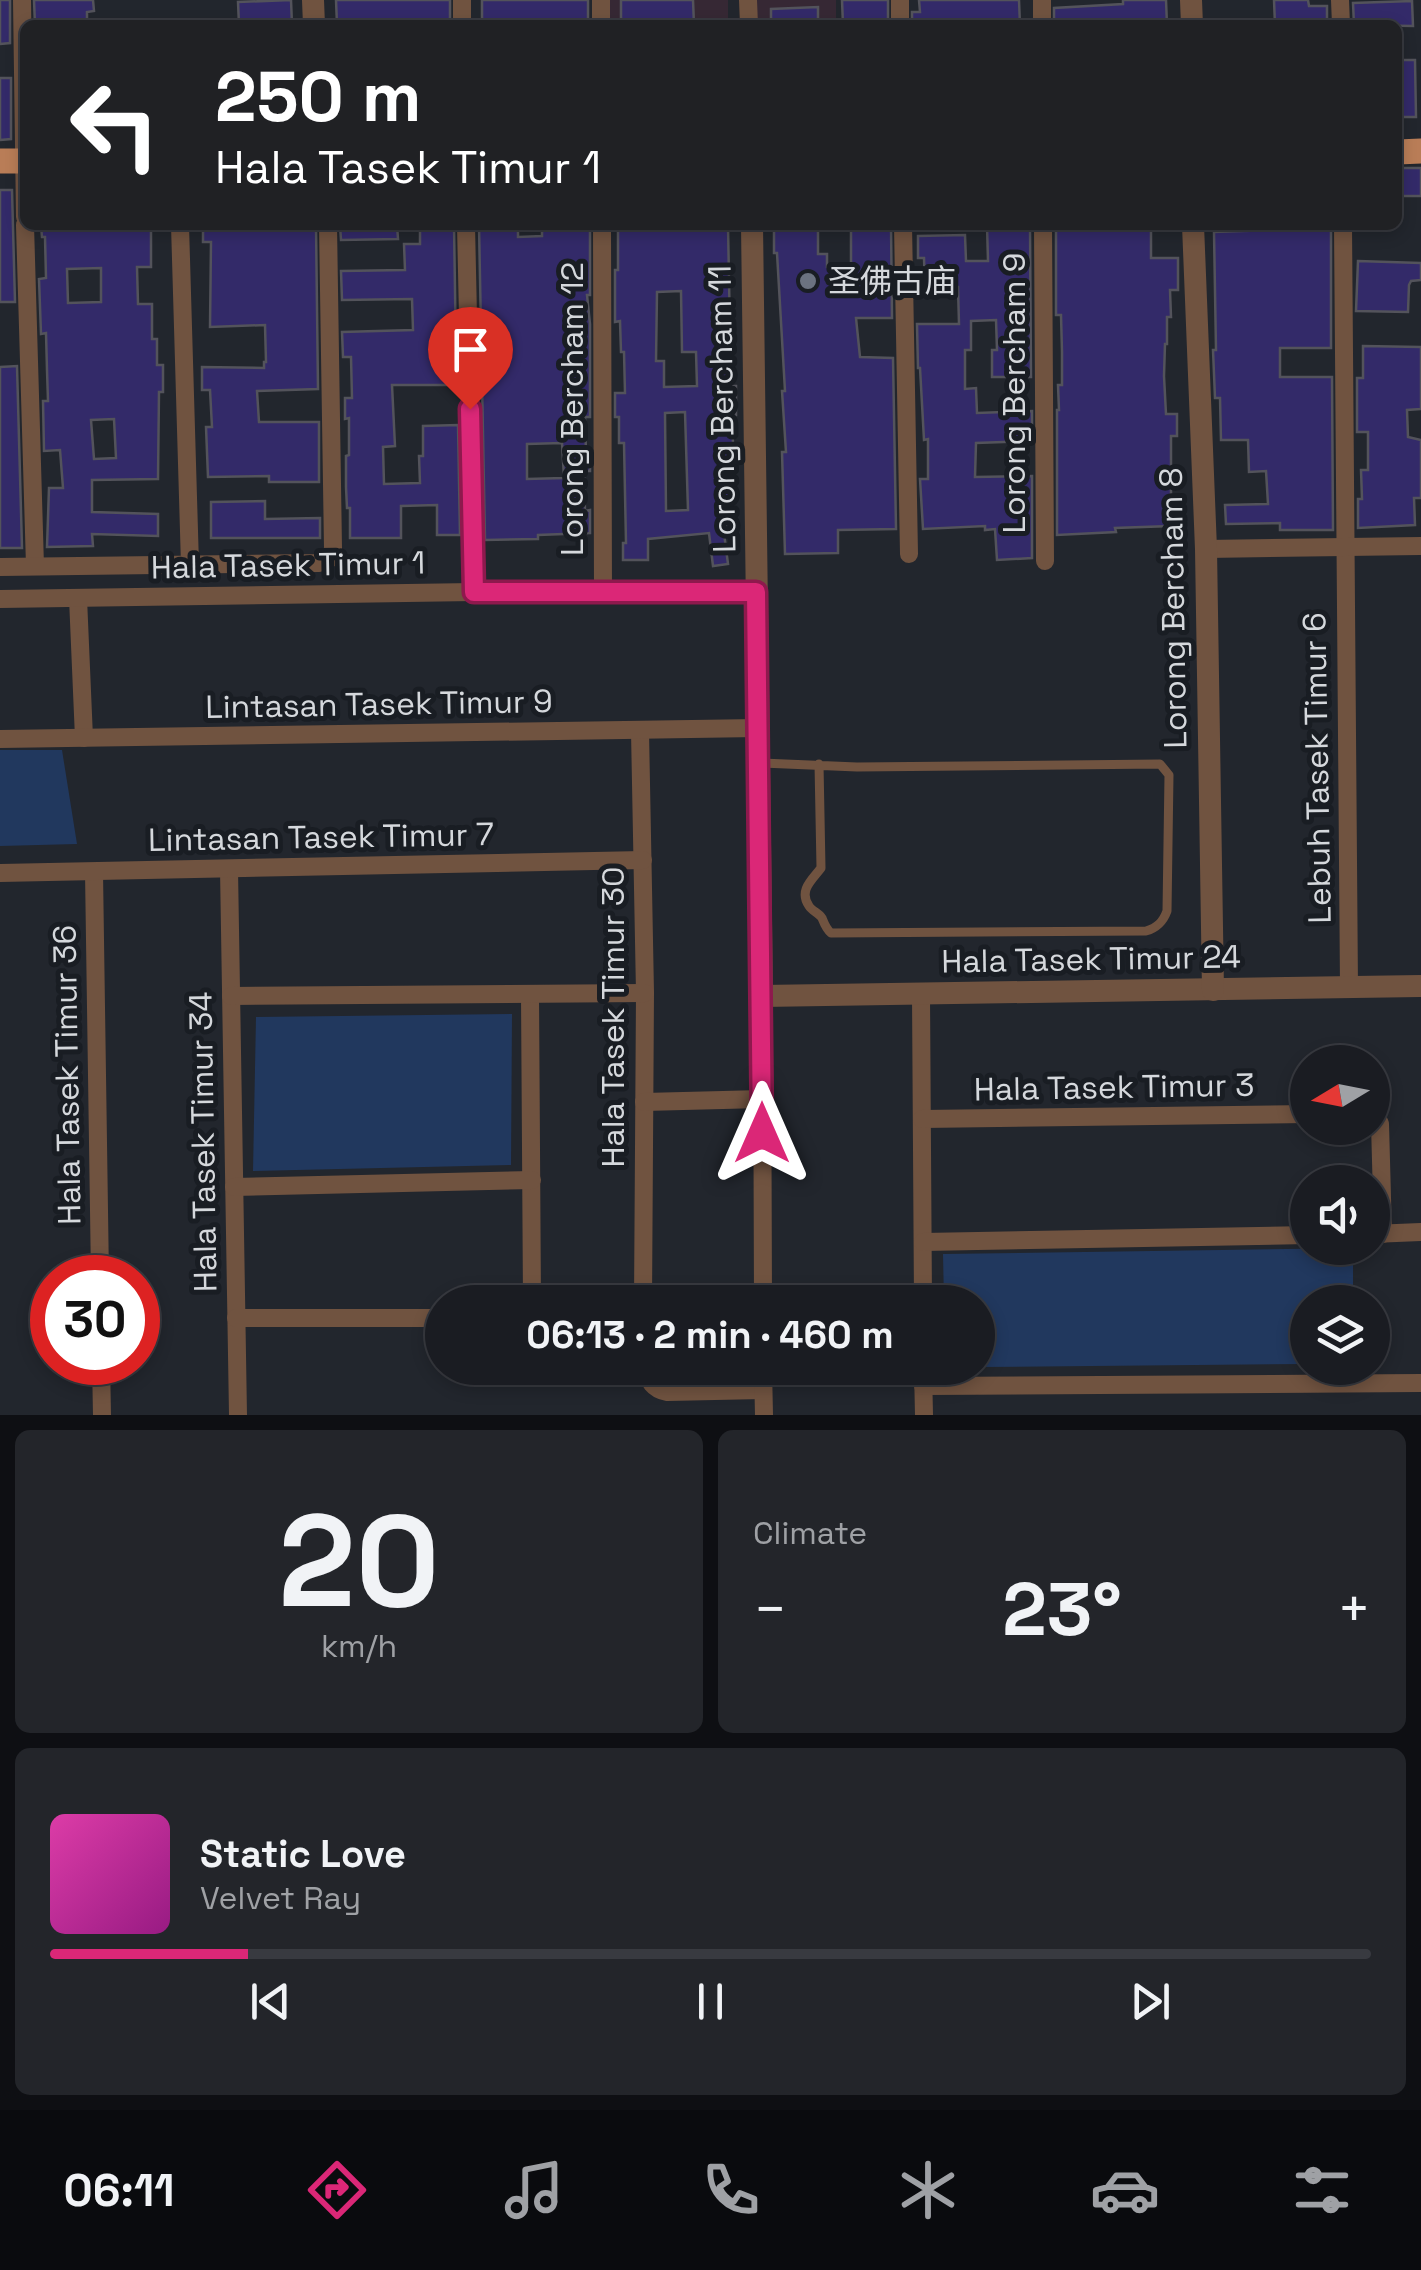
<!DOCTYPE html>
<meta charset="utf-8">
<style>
body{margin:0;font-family:"Space Grotesk","Noto Sans SC",sans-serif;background:#23252a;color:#f1f3f6;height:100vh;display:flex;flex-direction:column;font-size:38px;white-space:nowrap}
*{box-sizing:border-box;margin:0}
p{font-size:32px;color:#9fa1a5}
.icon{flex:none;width:55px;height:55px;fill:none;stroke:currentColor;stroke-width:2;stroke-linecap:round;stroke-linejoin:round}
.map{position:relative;height:1415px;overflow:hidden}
.drawer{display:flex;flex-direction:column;gap:15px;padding:15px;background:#0e0f13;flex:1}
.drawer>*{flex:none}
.banner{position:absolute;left:20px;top:20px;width:1382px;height:210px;border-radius:15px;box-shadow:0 5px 15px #0003,0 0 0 2px #383a40;background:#202124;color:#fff;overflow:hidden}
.needle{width:65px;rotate:260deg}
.fabs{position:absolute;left:1290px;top:1045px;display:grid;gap:20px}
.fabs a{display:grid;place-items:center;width:100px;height:100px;border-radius:50%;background:#1a1c22;box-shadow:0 5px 15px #0003,0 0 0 2px #383a40;font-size:50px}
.speed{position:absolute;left:30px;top:1255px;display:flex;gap:20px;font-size:50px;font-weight:700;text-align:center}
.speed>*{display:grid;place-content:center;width:130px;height:130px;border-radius:50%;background:#1a1c22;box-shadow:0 5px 15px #0003,0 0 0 2px #383a40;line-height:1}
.speed .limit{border:15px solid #d22;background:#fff;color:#111}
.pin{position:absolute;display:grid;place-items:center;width:85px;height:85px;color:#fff;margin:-102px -42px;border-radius:50% 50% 50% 0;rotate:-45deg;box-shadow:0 0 10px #0007}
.pin .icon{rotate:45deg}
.me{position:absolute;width:110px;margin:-55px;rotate:0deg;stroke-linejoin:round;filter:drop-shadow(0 0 8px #0008)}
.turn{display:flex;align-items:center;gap:35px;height:210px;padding:0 30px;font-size:45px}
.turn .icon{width:130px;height:130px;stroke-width:2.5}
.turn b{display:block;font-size:70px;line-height:85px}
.big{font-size:75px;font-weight:700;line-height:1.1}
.drawer .card{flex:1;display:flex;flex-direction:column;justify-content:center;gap:15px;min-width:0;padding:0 35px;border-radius:15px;background:#23252a}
.drawer .dial{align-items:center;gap:0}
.dial b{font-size:130px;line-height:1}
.song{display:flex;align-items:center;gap:30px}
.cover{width:120px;height:120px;border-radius:15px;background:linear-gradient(135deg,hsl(320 70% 55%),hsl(310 70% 35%))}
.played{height:10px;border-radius:5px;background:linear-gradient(90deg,#db2777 15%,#383a40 15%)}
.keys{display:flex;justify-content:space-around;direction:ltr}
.heat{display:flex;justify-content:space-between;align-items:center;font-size:55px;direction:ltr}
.drawer .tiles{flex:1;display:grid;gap:15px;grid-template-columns:1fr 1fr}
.card:last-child{grid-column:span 2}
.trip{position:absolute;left:425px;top:1285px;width:570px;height:100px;border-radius:50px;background:#1a1c22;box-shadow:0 5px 15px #0003,0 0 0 2px #383a40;font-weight:700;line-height:100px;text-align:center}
.dock{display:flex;height:160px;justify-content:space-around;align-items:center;background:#0a0b0e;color:#9fa1a5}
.dock .icon{width:70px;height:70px}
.dock .selected{color:#db2777}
.dock b{font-size:45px;color:#f1f3f6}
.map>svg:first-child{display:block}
</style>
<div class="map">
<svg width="1421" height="1415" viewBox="0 0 1421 1415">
<rect width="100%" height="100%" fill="#22262d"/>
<g fill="#362834">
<rect x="606" y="0" width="122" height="25"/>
<polygon points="747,0 836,0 836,25 748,25"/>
</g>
<g fill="#21385e">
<polygon points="0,750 62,750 77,844 0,846"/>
<polygon points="512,1014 511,1165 253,1171 256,1017"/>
<polygon points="1353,1248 1353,1302 1308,1302 1307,1364 978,1367 978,1302 944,1302 943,1254"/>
</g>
<g fill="#332a69" stroke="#53535b" stroke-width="2.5" fill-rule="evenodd">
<polygon points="0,0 10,0 10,43 0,44"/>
<polygon points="34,0 93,0 94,11 87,12 87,25 35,25"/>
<polygon points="291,0 292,25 239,25 238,2"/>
<polygon points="336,0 450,0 450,25 337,25"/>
<rect x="482" y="0" width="106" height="25"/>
<polygon points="621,0 693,0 694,25 621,25"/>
<polygon points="842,0 888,0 888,25 843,25"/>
<polygon points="919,0 1019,0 1020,25 912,25 912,12 920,12"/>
<polygon points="1123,0 1166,0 1167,25 1054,25 1054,8 1123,4"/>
<polygon points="1274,0 1308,0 1309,6 1327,6 1327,25 1275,25"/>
<polygon points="1412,1 1413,26 1354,25 1353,3"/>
<polygon points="818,7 818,21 813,21 813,25 771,25 771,9"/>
<polygon points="1398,60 1415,60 1416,117 1398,117"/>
<polygon points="0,78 11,78 11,139 0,140"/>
<rect x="1398" y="168" width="23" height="28"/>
<polygon points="0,190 12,190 15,302 0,302"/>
<path d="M41,225H151V267H137L138,304H152V339H157V365H163V392H159L158,479L92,480V512L158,514V536L92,534L93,546L47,547L49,488H63L60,450L44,451L43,401H48L47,370L46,333L41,334L39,279L46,278L45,237H42ZM101,268V302L68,303L67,269ZM114,419L116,458L94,459L91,420Z"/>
<polygon points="203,225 316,225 318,389 257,391 259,422 319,422 319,482 269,482 269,476 208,477 206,427 212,427 210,390 202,390 202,367 264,368 264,362 266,362 265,325 210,327 211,242 203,242"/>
<polygon points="340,225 397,225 398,239 341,240"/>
<polygon points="420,225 454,225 456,355 453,355 452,385 392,385 395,446 383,447 384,484 420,483 419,456 423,456 423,426 458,425 460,535 437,535 437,505 401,506 401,538 350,538 350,508 347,508 346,487 346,456 349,455 349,418 345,419 345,398 352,398 351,357 343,357 342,332 413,330 412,299 342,300 341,271 405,270 404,244 420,244"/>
<path d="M479,225H518V237L542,236V225H590V295H587L590,324V417H585L586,453H590V471H584L585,511L590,510V533L538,535V539L485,540ZM562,443L564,478L527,479V444Z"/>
<path d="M618,225H728L731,386H736V415H732L735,501L724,502L726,533H724L728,564L713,566L709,533L648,539V560H623V543H626L624,443H619V417H615V393H625L624,352H621L620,321L615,322V270H618ZM681,291L682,352H696L697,386L664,387V361H656L657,292ZM685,412L688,510L666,511L665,413Z"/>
<polygon points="774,225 818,225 818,254 827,254 827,267 851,266 851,225 891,225 892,318 856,318 860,357 893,358 896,529 838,530 838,553 785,554 782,452 786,452 782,391 785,391 777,253 774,253"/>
<polygon points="987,225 1030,225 1031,377 992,377 992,350 997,350 996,320 971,321 971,350 965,350 965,389 976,388 977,413 1032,411 1032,441 976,443 975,477 1032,476 1032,558 997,560 995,529 985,530 985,526 923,529 920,479 928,479 928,439 924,440 920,368 918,368 917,324 959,324 958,287 925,288 924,258 918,258 918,236 965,235 966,261 988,261"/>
<polygon points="1056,225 1151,225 1151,258 1178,258 1178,290 1170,290 1171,317 1167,317 1167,344 1165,344 1164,376 1166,414 1177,414 1177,436 1171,436 1171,526 1115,528 1116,532 1057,535 1057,410 1059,410 1058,385 1062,385 1062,352 1061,315 1056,315"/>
<polygon points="1331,228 1331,348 1280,348 1280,377 1332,377 1333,530 1280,530 1280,523 1226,524 1225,505 1268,504 1266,471 1249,472 1248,440 1221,440 1220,398 1215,398 1213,350 1216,350 1214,232"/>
<polygon points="1358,261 1421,263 1421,280 1411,281 1409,285 1408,312 1356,311"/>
<polygon points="1363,346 1421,347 1421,409 1407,410 1408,437 1421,440 1421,498 1414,498 1415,525 1358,528 1358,499 1362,499 1361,470 1368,470 1368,432 1357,432 1357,378 1363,378"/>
<polygon points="17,366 22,548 0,548 0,367"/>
<polygon points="265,501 265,519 320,518 320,538 211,538 211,502"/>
</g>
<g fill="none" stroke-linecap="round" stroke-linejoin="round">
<path stroke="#705340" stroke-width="9" d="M761,763L857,767L1160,764L1169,775L1167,911C1163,922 1157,928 1146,931L831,933C826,929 824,923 822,918C819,913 812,911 809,906C798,890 813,879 821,868L819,764"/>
<g stroke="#705340" stroke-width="18">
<polyline points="22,0 25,217"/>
<polyline points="462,0 462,25"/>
<polyline points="601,0 601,25"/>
<polyline points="748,0 749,25"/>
<polyline points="900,0 900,25"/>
<polyline points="1340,0 1341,25"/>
<polyline points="1042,25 1042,0"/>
<polyline points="25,225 35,566"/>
<polyline points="180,225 190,565"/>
<polyline points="466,225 474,592"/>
<polyline points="602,225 603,593"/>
<polyline points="903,225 909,554"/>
<polyline points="1043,225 1045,561"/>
<polyline points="1343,225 1349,988"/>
<polyline points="1206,549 1421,546"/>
<polyline points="0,567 319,563 331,558 333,548 328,225"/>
<polyline points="78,598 84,738"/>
<polyline points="0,599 474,592 756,591"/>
<polyline points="640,731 645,993 643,1302"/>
<polyline points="0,739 758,728"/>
<polyline points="229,869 238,1415"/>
<polyline points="94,872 100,1278"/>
<polyline points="0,873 643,860"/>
<polyline points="530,994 532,1302"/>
<polyline points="921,995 923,1302"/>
<polyline points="231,996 645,993"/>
<polyline points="762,996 763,1302"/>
<polyline points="644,1102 762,1099"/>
<polyline points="1372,1114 1377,1117 1380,1124 1383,1234"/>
<polyline points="922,1119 1308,1114"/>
<polyline points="234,1187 532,1180"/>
<polyline points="1372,1234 1421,1232"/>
<polyline points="923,1242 1308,1235"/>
<polyline points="236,1318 442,1318"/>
<polyline points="101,1362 102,1415"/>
<path d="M646,1368C648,1381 653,1389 667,1392L763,1390"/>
<polyline points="763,1368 764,1415"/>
<polyline points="923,1368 924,1415"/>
<polyline points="923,1386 1421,1383"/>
</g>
<g stroke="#705340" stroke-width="22">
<polyline points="313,0 314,25"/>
<polyline points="1191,0 1192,25"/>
<polyline points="752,225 762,996 1421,986"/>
<polyline points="1193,225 1206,549 1213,990"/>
</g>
<g stroke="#b97d57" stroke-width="25">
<polyline points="1398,152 1421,151"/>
<polyline points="0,161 25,161"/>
</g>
</g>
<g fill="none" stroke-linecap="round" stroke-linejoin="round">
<defs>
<polyline id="route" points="470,409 474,592 756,592 762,1133"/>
</defs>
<use href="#route" stroke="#8e194d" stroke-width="25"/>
<use href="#route" stroke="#db2777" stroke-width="18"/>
</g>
<circle fill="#6b7280" stroke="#191d23" stroke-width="4" cx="808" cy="281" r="10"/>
<g text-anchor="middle" stroke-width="10" stroke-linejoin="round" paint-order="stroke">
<g font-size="32" fill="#d5d8dc" stroke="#191d23" text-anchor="start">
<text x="828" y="292">圣佛古庙</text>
</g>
<g font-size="32" fill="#d5d8dc" stroke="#191d23">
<text transform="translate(1014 393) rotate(-90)" y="11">Lorong Bercham 9</text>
<text transform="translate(572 409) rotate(-90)" y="11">Lorong Bercham 12</text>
<text transform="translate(722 409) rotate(-91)" y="11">Lorong Bercham 11</text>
<text transform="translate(288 565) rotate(-1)" y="11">Hala Tasek Timur 1</text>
<text transform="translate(1173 608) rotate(-91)" y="11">Lorong Bercham 8</text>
<text transform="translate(379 704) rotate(-1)" y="11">Lintasan Tasek Timur 9</text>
<text transform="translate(1317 768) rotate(-91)" y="11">Lebuh Tasek Timur 6</text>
<text transform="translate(321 837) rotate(-1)" y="11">Lintasan Tasek Timur 7</text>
<text transform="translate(1091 959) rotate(-1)" y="11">Hala Tasek Timur 24</text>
<text transform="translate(613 1017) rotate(-90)" y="11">Hala Tasek Timur 30</text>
<text transform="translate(67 1075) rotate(-91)" y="11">Hala Tasek Timur 36</text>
<text transform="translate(1114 1087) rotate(-1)" y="11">Hala Tasek Timur 3</text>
<text transform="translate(203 1142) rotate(-91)" y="11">Hala Tasek Timur 34</text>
</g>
</g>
</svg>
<div class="fabs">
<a><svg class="needle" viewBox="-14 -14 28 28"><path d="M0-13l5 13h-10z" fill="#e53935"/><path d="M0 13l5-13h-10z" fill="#9fa1a5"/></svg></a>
<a><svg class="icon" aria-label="sound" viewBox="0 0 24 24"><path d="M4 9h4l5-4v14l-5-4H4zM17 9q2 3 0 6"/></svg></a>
<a><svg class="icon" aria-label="layers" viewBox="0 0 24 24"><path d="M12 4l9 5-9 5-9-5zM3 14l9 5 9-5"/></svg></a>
</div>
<div class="speed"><div class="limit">30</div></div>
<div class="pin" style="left:470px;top:409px;background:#d93025"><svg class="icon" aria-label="arrive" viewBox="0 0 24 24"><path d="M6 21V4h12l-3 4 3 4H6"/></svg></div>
<svg class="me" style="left:762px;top:1133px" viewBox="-20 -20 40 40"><path d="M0-17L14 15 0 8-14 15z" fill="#db2777" stroke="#fff" stroke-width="4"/></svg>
<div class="trip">06:13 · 2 min · 460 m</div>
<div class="banner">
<div class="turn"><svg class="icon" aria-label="left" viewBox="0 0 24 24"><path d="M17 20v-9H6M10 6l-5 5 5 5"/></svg><div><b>250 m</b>Hala Tasek Timur 1</div></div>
</div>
</div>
<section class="drawer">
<div class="tiles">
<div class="card dial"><b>20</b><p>km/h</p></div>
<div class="card"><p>Climate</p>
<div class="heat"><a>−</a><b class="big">23°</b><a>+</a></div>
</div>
<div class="card">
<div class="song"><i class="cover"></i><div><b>Static Love</b><p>Velvet Ray</p></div></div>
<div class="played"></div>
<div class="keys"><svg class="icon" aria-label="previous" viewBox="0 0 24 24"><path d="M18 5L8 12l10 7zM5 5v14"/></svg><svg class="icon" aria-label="pause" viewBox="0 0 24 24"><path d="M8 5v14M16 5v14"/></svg><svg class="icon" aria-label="next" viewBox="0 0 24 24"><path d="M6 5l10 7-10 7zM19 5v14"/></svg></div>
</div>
</div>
</section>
<nav class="dock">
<b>06:11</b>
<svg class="icon selected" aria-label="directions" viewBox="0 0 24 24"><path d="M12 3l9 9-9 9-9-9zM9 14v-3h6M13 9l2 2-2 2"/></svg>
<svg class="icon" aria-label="music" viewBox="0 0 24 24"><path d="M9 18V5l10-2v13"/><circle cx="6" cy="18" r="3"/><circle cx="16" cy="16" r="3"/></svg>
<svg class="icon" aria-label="phone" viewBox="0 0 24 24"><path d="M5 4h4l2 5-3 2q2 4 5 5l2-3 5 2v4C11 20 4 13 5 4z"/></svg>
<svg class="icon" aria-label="climate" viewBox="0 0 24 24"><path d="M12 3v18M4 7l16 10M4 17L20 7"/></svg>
<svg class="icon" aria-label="car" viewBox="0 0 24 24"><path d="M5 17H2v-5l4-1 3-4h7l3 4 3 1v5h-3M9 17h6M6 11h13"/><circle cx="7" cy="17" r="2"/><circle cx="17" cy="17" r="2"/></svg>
<svg class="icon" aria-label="filters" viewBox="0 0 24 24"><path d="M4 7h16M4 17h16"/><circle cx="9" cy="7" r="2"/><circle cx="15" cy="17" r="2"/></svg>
</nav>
